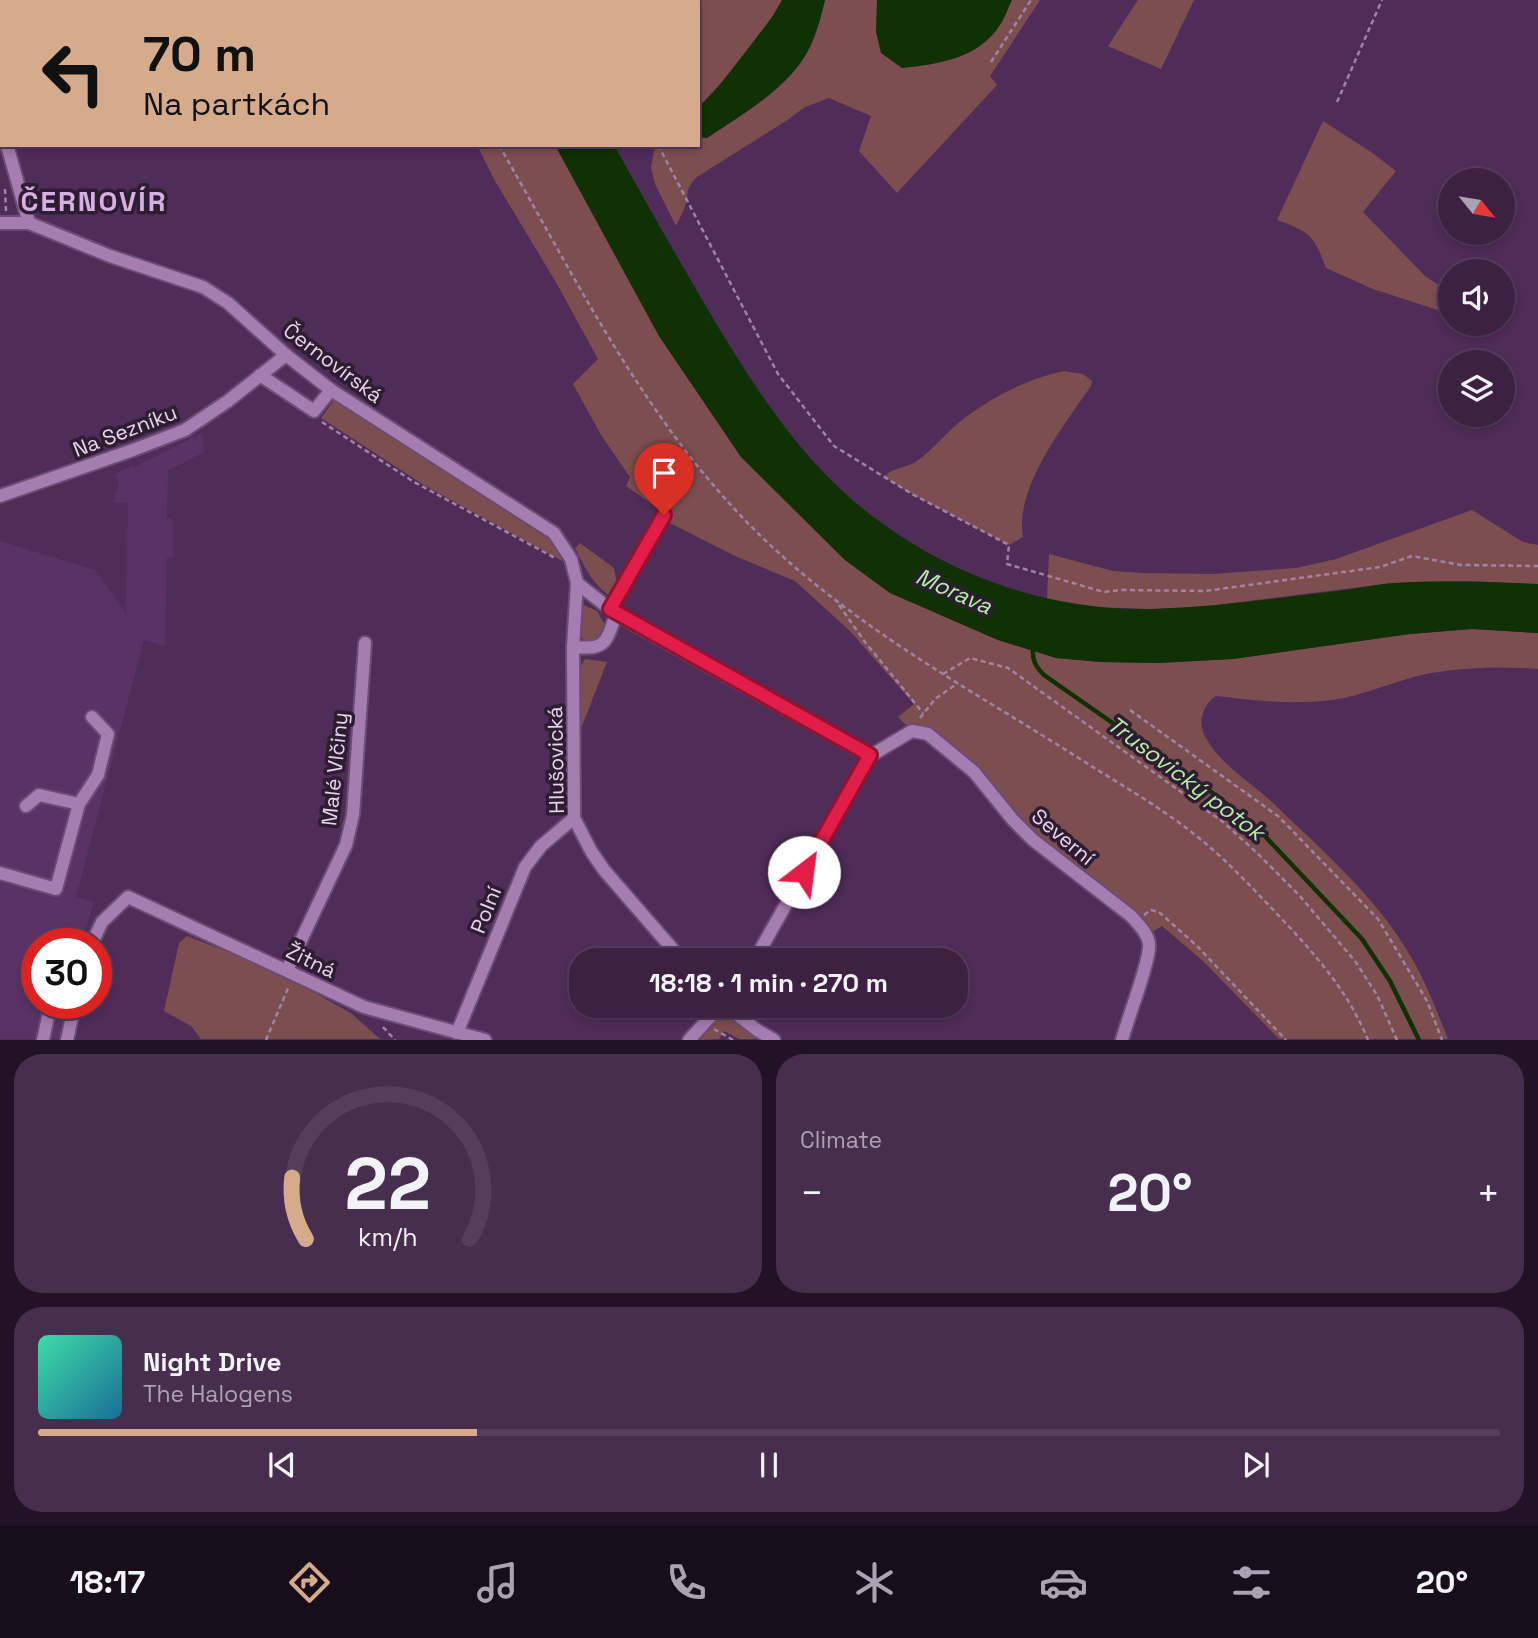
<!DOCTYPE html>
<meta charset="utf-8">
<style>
body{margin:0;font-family:"Space Grotesk",sans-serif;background:#472e4e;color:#f1f3f6;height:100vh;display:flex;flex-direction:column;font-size:26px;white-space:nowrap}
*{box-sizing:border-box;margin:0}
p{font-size:23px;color:#aca3b2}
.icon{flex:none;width:38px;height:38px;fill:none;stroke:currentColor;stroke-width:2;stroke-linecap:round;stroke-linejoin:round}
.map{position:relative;height:1040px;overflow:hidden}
.drawer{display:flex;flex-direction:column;gap:14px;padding:14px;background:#211225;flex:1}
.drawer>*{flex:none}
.banner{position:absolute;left:0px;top:0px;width:700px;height:147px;box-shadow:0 4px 10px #0003,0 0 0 2px #553e5c;background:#d6ab8b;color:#111;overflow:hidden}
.needle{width:46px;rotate:120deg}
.controls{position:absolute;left:1438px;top:168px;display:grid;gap:14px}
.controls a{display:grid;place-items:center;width:77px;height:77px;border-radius:50%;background:#3c2143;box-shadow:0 4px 10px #0003,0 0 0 2px #553e5c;font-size:35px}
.speed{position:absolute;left:21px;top:928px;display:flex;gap:14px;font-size:35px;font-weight:700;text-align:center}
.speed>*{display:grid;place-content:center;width:91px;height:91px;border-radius:50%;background:#3c2143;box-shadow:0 4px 10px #0003,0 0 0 2px #553e5c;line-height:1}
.speed .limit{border:10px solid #d22;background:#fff;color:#111}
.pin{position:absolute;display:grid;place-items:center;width:60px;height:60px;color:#fff;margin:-72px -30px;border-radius:50% 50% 50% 0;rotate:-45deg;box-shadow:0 0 7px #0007}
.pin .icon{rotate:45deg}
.me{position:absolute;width:77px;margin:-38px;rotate:30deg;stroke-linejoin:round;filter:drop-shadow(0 0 5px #0008)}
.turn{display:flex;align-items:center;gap:24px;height:147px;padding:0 28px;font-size:32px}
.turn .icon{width:91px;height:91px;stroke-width:2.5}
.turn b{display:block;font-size:49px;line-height:60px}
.big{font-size:52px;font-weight:600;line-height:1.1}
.drawer .tile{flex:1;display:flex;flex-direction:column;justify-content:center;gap:10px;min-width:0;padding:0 24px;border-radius:28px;background:#472e4e}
.drawer .dial{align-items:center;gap:0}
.dial svg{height:182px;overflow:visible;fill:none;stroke:#553e5c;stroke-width:7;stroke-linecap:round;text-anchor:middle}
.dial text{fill:#f1f3f6;stroke:none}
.song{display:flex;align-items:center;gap:21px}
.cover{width:84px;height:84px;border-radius:10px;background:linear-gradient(135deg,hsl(160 70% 55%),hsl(200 70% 35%))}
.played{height:7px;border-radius:4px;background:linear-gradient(90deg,#d6ab8b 30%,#553e5c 30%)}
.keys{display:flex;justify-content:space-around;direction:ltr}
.heat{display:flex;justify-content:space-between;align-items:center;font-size:38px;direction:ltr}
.drawer .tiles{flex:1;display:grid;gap:14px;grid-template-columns:1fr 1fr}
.tile:last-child{grid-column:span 2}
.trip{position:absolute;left:569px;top:948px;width:399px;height:70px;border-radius:28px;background:#3c2143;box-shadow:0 4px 10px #0003,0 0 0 2px #553e5c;font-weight:600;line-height:70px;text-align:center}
.tabs{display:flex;height:112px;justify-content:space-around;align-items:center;background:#180d1b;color:#aca3b2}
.tabs .icon{width:49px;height:49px}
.tabs .active{color:#d6ab8b}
.tabs b{font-size:32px;color:#f1f3f6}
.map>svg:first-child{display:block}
</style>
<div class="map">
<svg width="1538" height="1040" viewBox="0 0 1538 1040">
<rect width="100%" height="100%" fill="#502c59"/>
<polygon fill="#5b3266" points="202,433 204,452 168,471 167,518 173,519 173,557 167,557 167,560 165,646 144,640 76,897 94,902 82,943 37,943 37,1003 69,1003 60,1039 0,1039 0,541 95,570 126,613 128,502 113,502 119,483 115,474 133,465 135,467"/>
<g fill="#7d4e4f">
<path d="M533,0H782C760,39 729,75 698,108V2Z"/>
<path d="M825,0H1040L990,76L997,85L897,193L859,151L871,116L829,98L805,107L786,121L697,177C686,188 689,190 686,203C684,211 679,219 676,226L655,184L651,167L655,145H698V137L707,138C743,114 790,88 810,47C817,32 821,16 825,0Z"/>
<polygon points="1138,0 1194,0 1161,69 1108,46"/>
<path d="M1323,121L1371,152L1396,171L1363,212L1425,276L1437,284L1451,286V308L1447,313L1373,289L1326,268C1314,235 1310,232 1277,220Z"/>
<path d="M477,145H555L659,336L741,457L845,560L890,593L998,640L1056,658L1101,662L1158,663L1233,659L1410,634L1472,629L1538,633V669C1502,666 1462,667 1426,674C1398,680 1372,692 1344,698C1301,706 1259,701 1216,696C1202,705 1197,724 1206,738C1221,766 1253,783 1275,805C1322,850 1375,896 1408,952C1425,979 1436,1009 1448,1039H1279L1203,961L1162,926L1154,931L1021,823L937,734L921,726H907L898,717L914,704L850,631L795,581L735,556L666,521L678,494L664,489L656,507L626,486L630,477L601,435L573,384L598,359L557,284L495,181Z"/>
<path d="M1064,371L1083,374L1092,381L1091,386C1065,424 1014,488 1023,537L1009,545L912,494L884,477C895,466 905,469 917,461C935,448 948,430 966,417C995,395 1028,379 1064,371Z"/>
<polygon points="334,400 550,540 564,562 424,485 321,418"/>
<polygon points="1472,510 1523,542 1538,545 1538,584 1467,581 1392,583 1209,606 1151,609 1096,607 1047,599 1049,554 1113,571 1142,573 1212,574 1296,568 1336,559"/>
<path d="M580,543L614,568L617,584L612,595L610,596C593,585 584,566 575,548Z"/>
<path d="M584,605L597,611L605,625L602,638L589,644C576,637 580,622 580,609Z"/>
<polygon points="585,659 607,662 580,731 579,669"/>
<polygon points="187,936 244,958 317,994 352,1014 380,1039 201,1039 191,1026 164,1011 179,943"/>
<polygon points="722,1016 730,1018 760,1039 739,1039 724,1031 719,1039 698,1040 717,1017"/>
</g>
<g fill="#0f3103">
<path d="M782,0H825C821,16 817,32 810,47C790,88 742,114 707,138L698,137V108L719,86L773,16Z"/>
<path d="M877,0H1012C1008,8 1005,18 1000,25C978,59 939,64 902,68L881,53L876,32Z"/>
<path d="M555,145H614C645,201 676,255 708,310C743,368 780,429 828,477C913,563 1035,613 1155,609C1216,607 1277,598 1338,591C1357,589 1376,584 1395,583C1442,580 1490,582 1538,584V633L1472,629L1410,634L1233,659L1158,663L1101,662L1056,658L998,640L890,593L845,560L741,457L659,336Z"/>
</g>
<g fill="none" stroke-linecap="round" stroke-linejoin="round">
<path stroke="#0f3103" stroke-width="4.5" d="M1033,647C1032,660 1035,666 1044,675L1217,796L1262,833L1362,939L1390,981L1419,1040"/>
<defs>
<g id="minor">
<polyline points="0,44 2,45"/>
<polyline points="0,118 2,124"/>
<polyline points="7,145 29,223"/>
<polyline points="0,223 29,223 110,256 203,287 228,303 286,355 331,390 554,533 571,559 577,583 573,647 574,818 591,851 604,870 683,961"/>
<polyline points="260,375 314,411 331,390"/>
<polyline points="0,496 133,450 185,430 228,401 286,355"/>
<polyline points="577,583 616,614 870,756"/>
<polyline points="610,609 664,515"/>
<path d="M573,647C606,650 606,643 616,614"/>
<polyline points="26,806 39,795 79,804"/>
<polyline points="0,873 56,889 79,804 98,775 108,734 92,717"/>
<polyline points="63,943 64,939"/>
<polyline points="92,943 102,922 128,897 364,1007 485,1040"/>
<path d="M754,961L870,756L912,731L928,734L974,772L1013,820L1033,840L1131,916C1138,924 1148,933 1149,944C1151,959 1127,1020 1122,1040"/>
<polyline points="287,970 346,845 353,815 365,643"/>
<polyline points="726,1006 757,1030 774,1040"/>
<polyline points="457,1033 525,867 541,846 574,818"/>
<polyline points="43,1040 51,1003"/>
<polyline points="67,1040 75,1003"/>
<polyline points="689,1040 720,1006"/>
</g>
</defs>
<use href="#minor" stroke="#6b4c73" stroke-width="16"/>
<g stroke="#a084a8" stroke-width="2.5" stroke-dasharray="5 3.5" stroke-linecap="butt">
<polyline points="416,0 417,2"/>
<polyline points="575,0 576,2"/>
<polyline points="991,62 1031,0"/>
<polyline points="1337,102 1382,0"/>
<path d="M499,145C584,293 658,448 789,562C882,644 992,702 1096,769C1135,793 1177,818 1212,849C1236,870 1257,893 1279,916C1315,954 1348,991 1368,1040"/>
<polyline points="658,145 778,374 834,446 912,494 1009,545 1007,564 1104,592 1121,590 1205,591 1380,567 1412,556 1461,565 1538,566"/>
<polyline points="5,189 6,211"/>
<polyline points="322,422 414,482 555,558"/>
<polyline points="670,503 689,458"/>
<polyline points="839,605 865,642 923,713"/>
<polyline points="943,674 970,658 1008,668 1223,822 1256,852 1299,895 1355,961 1377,995 1397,1040"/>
<polyline points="1130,710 1278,816 1378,919 1427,1001 1442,1040"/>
<polyline points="920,718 935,699 958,683"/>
<polyline points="1144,915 1151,910 1159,912 1197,946 1286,1040"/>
<polyline points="383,1027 395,1040"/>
<polyline points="714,1029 733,1040"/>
<polyline points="266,1040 289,986"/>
</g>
<use href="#minor" stroke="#a57db0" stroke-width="12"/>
</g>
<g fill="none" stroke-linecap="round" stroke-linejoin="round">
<defs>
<polyline id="route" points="664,515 610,609 870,755 804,872"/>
</defs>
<use href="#route" stroke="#92132f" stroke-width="18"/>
<use href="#route" stroke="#e11d48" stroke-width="12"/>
</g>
<g text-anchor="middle" stroke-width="7" stroke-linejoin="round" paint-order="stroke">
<g font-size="21" fill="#e9d4ef" stroke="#2d1d31">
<text transform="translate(333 363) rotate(37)" y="7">Černovírská</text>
<text transform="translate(125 431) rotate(-21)" y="7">Na Sezníku</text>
<text transform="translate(556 760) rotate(-91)" y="7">Hlušovická</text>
<text transform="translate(335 769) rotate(-84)" y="7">Malé Vlčiny</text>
<text transform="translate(1063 837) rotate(40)" y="7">Severní</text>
<text transform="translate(486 910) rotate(-68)" y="7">Polní</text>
<text transform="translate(311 961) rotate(26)" y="7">Žitná</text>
</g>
<g font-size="23" font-style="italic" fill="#b5eea6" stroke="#2d1d31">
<text transform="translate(954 591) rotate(24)" y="8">Morava</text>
<text transform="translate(1186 778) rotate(37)" y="8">Trusovický potok</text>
</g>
<g font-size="28" font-weight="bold" letter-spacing="2" fill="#d8afe4" stroke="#2d1d31">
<text x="94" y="211">ČERNOVÍR</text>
</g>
</g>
</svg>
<div class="controls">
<a><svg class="needle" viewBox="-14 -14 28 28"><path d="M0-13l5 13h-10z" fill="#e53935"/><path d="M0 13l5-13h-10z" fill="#aca3b2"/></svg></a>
<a><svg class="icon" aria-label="sound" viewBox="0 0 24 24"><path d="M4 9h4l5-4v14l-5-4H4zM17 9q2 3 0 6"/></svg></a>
<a><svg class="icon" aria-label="layers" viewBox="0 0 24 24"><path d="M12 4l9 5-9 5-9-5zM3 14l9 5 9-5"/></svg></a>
</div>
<div class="speed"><div class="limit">30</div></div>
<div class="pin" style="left:664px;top:515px;background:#d93025"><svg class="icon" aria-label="arrive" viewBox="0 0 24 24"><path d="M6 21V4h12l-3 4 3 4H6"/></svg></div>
<svg class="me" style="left:804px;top:872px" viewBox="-20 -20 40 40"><circle r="19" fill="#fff"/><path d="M0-13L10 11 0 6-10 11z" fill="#e11d48"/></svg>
<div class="trip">18:18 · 1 min · 270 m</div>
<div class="banner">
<div class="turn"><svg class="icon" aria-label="left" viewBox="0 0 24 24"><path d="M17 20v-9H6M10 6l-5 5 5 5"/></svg><div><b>70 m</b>Na partkách</div></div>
</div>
</div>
<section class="drawer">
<div class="tiles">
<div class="tile dial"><svg viewBox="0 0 100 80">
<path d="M14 69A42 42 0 1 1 86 69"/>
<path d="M14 69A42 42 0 0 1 8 42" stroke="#d6ab8b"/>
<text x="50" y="56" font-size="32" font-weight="700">22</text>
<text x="50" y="72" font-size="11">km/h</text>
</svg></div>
<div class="tile"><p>Climate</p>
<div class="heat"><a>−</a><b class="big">20°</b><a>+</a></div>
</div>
<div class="tile">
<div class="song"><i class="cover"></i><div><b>Night Drive</b><p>The Halogens</p></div></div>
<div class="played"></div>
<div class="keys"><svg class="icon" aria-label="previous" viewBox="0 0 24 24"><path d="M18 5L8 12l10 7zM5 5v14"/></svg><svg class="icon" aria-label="pause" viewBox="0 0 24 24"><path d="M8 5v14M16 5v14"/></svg><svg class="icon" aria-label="next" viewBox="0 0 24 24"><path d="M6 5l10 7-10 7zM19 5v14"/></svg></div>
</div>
</div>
</section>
<nav class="tabs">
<b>18:17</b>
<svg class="icon active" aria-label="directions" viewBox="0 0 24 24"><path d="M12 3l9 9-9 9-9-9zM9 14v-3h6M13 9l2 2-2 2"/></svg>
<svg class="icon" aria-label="music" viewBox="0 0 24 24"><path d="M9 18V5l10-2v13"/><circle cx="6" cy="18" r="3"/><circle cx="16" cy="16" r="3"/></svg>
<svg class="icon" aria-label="phone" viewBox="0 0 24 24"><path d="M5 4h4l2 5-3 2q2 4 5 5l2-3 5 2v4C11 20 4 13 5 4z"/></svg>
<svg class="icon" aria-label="climate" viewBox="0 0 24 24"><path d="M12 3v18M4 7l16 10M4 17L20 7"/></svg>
<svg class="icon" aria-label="car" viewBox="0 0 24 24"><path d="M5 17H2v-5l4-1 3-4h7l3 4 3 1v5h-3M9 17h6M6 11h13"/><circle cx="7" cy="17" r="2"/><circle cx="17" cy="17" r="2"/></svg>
<svg class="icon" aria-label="filters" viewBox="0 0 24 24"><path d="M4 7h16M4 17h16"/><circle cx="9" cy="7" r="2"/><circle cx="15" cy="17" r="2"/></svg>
<b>20°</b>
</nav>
